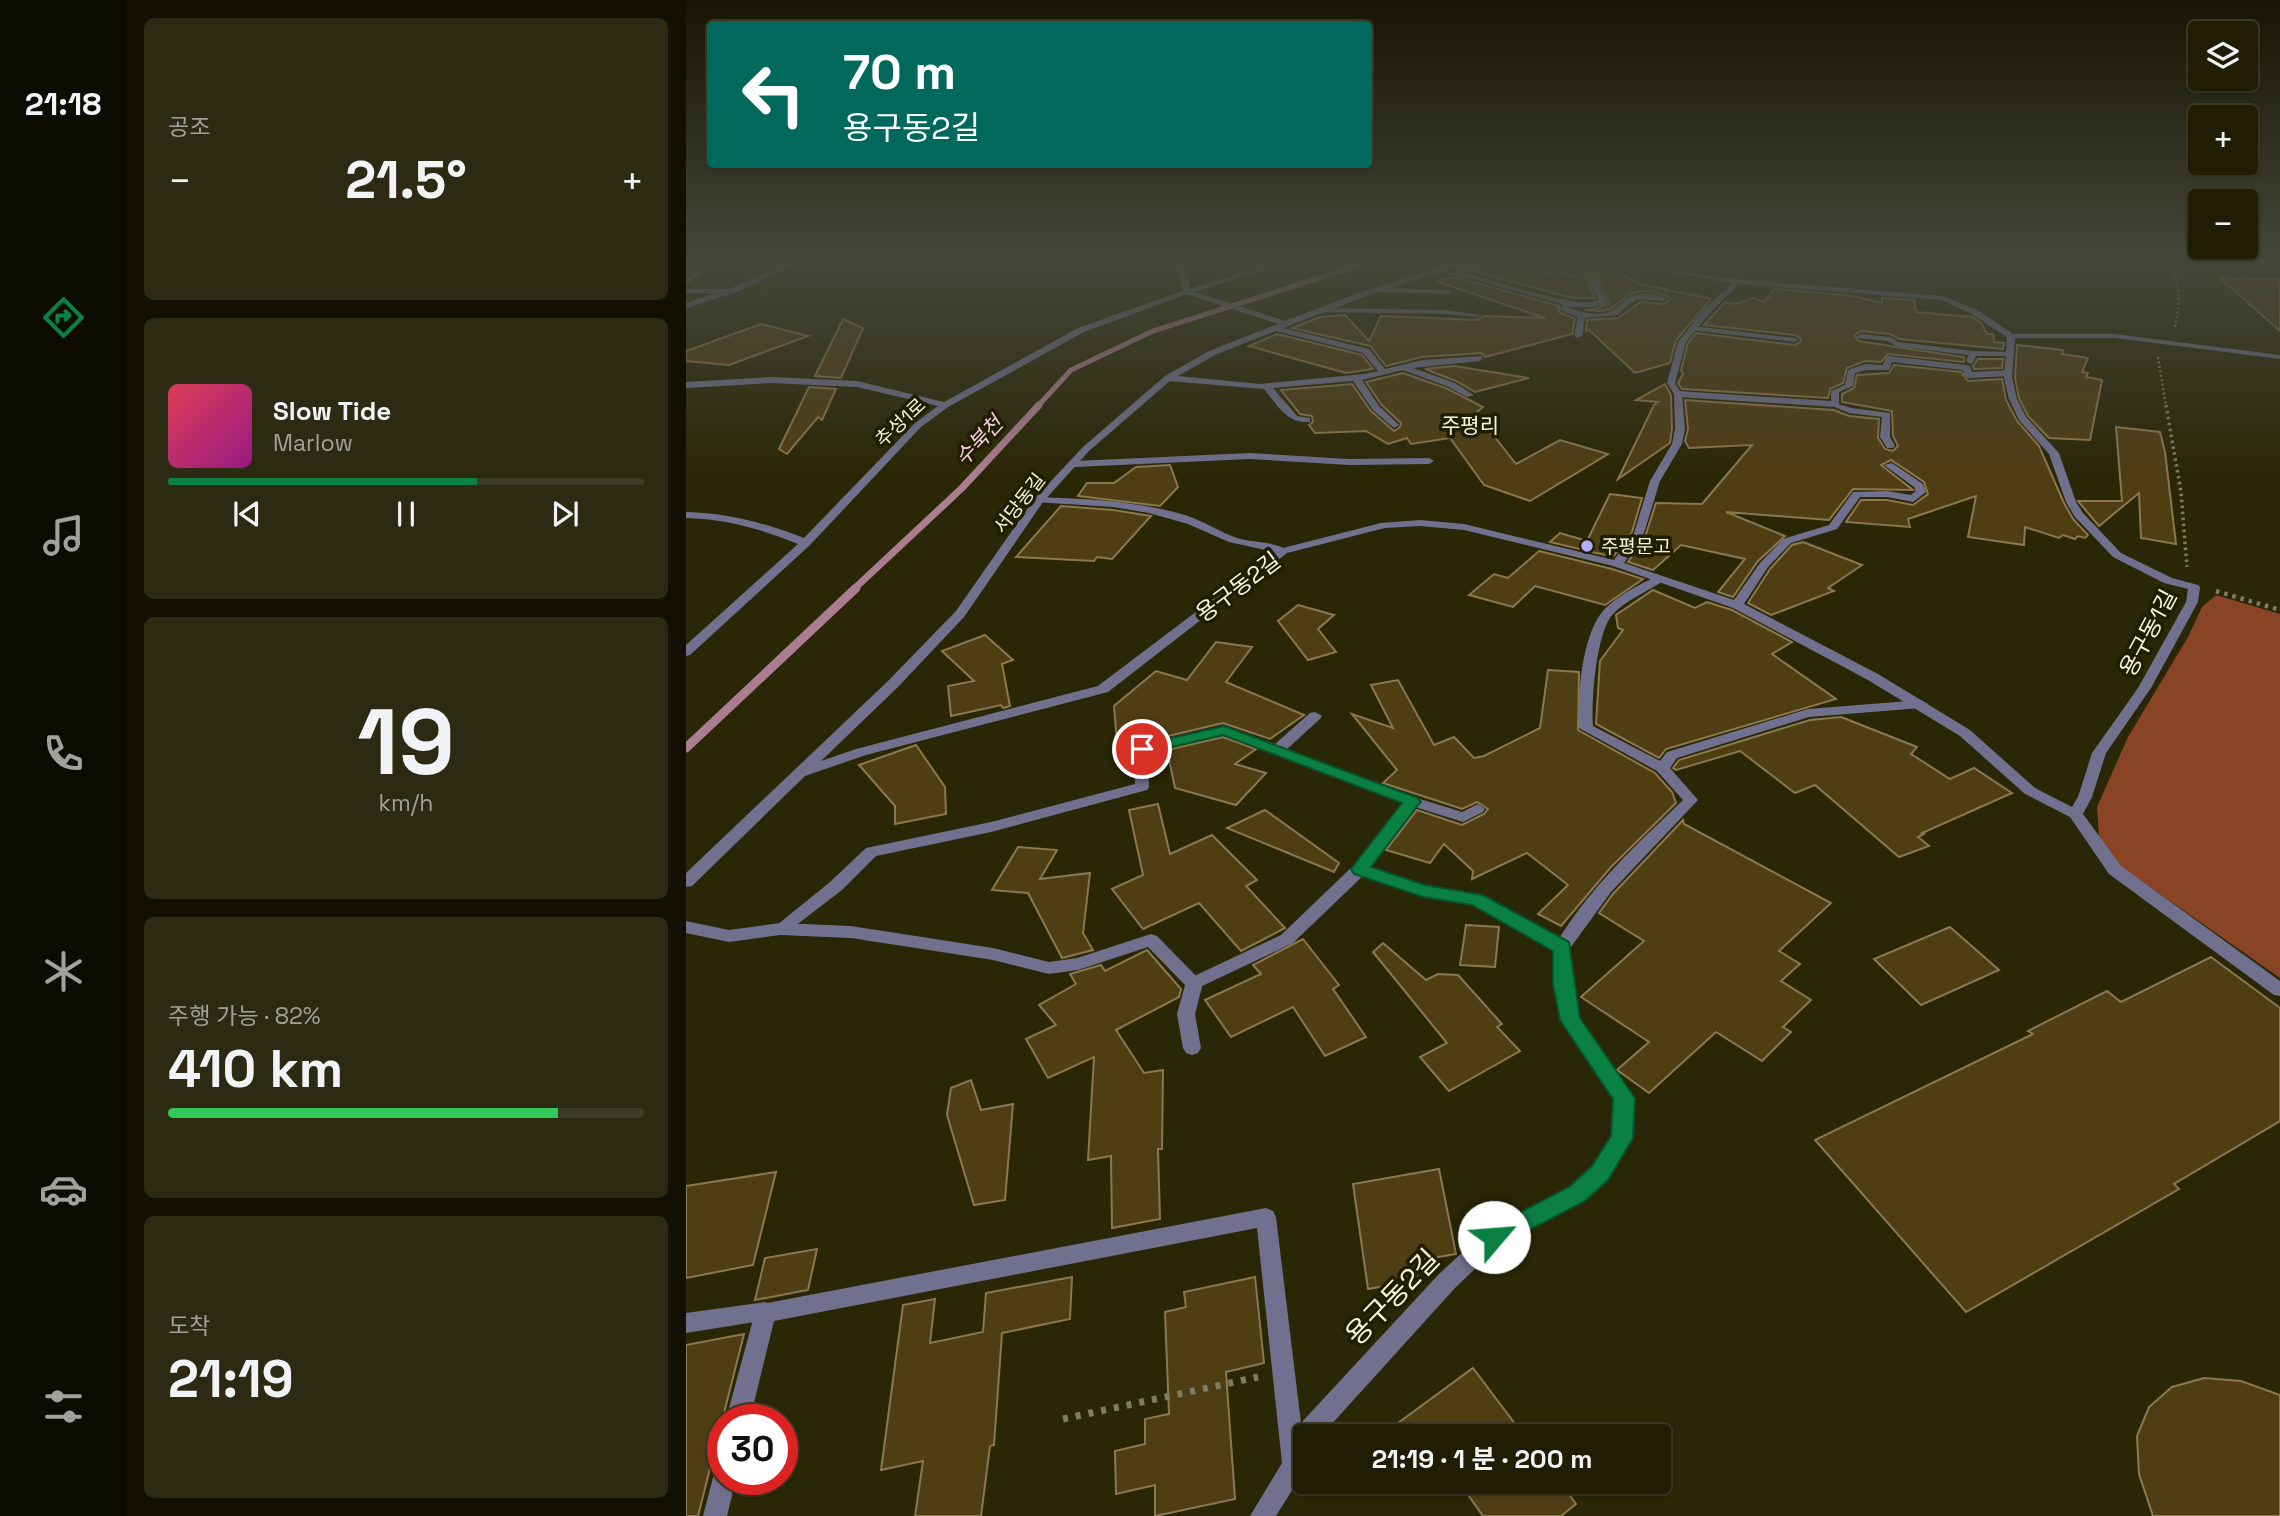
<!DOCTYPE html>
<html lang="ko">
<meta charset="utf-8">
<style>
body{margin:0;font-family:"Space Grotesk","Noto Sans KR",sans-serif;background:#2d2a13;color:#f1f3f6;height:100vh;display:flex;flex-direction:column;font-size:26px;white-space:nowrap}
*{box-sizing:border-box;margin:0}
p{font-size:23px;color:#a2a29a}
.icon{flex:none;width:38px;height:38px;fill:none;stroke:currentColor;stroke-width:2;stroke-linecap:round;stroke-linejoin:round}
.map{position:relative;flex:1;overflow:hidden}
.panel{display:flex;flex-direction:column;gap:18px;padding:18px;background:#121002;width:560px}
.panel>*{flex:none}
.banner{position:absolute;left:21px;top:21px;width:665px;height:147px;border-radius:7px;box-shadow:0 2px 5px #0004,0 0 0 2px #3d3b26;background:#00695c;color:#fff;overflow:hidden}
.tools{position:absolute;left:1502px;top:21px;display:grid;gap:14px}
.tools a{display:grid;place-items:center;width:70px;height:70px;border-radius:7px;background:#201d04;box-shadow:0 2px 5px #0004,0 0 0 2px #3d3b26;font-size:35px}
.speed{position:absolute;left:21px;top:1404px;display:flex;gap:14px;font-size:35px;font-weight:700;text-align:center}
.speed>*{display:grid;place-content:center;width:91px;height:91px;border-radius:50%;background:#201d04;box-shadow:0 2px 5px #0004,0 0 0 2px #3d3b26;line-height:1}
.speed .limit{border:10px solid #d22;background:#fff;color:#111}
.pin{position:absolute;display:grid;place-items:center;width:60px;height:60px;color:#fff;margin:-30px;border:4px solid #fff;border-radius:50%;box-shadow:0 2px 7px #0007}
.me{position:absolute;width:77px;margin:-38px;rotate:63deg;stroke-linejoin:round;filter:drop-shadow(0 0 5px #0008)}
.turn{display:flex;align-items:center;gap:24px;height:147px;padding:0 21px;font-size:32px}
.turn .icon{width:91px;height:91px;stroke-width:2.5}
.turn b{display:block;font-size:49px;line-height:60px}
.big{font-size:52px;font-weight:700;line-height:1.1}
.panel .widget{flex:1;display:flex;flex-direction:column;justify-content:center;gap:10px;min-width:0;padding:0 24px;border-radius:10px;background:#2d2a13}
.panel .dial{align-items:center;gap:0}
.dial b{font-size:91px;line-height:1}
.song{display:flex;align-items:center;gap:21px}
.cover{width:84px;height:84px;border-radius:10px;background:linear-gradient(135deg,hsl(350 70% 55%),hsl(310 70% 35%))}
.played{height:7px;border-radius:4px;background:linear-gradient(90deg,#0b8043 65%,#3d3b26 65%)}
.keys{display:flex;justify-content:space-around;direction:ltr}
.heat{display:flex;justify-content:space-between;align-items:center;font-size:38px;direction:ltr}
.charge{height:10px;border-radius:5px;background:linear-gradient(90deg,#34c759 82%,#3d3b26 0)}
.trip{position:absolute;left:607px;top:1424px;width:378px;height:70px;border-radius:7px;background:#201d04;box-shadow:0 2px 5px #0004,0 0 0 2px #3d3b26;font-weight:700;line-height:70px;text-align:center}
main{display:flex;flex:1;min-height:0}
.tabs{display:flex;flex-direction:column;width:126px;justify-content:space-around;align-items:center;background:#0d0c02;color:#a2a29a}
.tabs .icon{width:49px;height:49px}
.tabs .current{color:#0b8043}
.tabs b{font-size:32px;color:#f1f3f6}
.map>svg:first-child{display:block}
</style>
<main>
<nav class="tabs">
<b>21:18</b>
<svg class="icon current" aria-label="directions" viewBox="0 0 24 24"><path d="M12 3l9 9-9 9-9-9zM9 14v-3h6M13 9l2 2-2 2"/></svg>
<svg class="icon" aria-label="music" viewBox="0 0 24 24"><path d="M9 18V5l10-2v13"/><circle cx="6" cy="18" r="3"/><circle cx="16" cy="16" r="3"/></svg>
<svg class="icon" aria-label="phone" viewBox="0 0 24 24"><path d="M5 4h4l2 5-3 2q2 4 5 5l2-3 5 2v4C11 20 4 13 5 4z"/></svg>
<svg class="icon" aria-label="climate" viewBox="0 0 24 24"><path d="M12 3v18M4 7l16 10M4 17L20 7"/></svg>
<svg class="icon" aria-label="car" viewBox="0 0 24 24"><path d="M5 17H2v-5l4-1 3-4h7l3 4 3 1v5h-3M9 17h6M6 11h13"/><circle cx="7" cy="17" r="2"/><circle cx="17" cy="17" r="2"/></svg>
<svg class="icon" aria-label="filters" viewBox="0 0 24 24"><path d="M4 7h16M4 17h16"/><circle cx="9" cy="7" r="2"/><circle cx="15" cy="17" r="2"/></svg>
</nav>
<section class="panel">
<div class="widget"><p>공조</p>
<div class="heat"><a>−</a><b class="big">21.5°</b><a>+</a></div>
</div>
<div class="widget">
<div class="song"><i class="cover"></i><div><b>Slow Tide</b><p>Marlow</p></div></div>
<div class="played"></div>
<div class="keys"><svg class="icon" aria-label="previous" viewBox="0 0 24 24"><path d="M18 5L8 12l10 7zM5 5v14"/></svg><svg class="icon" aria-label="pause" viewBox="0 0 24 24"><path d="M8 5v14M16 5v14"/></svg><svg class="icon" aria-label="next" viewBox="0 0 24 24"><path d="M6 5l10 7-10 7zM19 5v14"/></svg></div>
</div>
<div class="widget dial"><b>19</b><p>km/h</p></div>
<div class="widget"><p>주행 가능 · 82%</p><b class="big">410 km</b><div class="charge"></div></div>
<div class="widget"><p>도착</p><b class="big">21:19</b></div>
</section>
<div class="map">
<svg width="1594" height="1516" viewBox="0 0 1594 1516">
<rect width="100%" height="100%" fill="#2a2706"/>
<polygon fill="#884424" points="1530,595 1594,614 1594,978 1414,852 1411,807 1442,737 1502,637 1516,607"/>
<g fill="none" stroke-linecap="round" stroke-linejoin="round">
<polyline stroke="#ab7d91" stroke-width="5" points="351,407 385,370 467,331 677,264"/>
<polyline stroke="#ab7d91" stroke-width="7" points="168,589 276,488 353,405"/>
<polyline stroke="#ab7d91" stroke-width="9" points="0,748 170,588"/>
</g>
<g fill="#4f3d14" stroke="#8c784f" stroke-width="2">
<polygon points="805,264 848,264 859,275 869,271 887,276 927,269 954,284 1025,299 990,340 984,363 949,373 903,330 900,331 901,320 932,318 954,302 978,304 984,300 983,297 966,291 954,291 942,295 925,309 915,311 899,310 910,309 923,302 910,275 900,278 909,298 886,298 786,271"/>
<polygon points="763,278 773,278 873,306 873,312 889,319 886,334 799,357 796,353 736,357 700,366 684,346 606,328 634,317 659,315 683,341 695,316 791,320 797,316 859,318 752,282"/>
<polygon points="1534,278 1594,280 1594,331"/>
<polygon points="1088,289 1168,296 1196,303 1196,298 1228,300 1230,312 1286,317 1295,323 1301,334 1307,334 1308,342 1318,343 1317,349 1213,339 1204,334 1175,331 1169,335 1172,341 1278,357 1278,362 1202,354 1195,362 1179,361 1161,368 1157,383 1144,389 1142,398 996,389 992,383 997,374 995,370 1002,343 1010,333 1109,345 1114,342 1115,339 1109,335 1018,325 1039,302 1050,304 1067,298 1079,302"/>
<polygon points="157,319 177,328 155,378 129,376"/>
<polygon points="75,324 122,336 43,365 0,361 0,351"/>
<polygon points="591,334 676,355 687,369 660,373 563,346"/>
<polygon points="1331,345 1377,350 1376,354 1402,358 1396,372 1402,373 1400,377 1416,380 1404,440 1363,438 1342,416 1333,398 1329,378"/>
<polygon points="1292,359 1317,359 1316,368 1288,369 1287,366"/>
<polygon points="1208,365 1275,372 1282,381 1316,379 1320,400 1331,421 1353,446 1378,503 1387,519 1402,535 1399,538 1392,536 1389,539 1377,535 1373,538 1339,527 1338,545 1282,537 1290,496 1222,519 1224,527 1160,522 1175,500 1201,500 1227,505 1242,494 1238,482 1205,460 1195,465 1227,490 1167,489 1143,520 1040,512 1099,536 1072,561 1047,597 1032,592 1059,559 995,545 967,570 942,562 960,534 970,503 1016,504 1066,445 1003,448 999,441 1002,429 999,400 1148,410 1163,416 1193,419 1192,438 1199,449 1207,451 1212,446 1207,436 1206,411 1156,402 1156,394 1168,388 1171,375 1203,373"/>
<polygon points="768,366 843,378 789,392 770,381 739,369"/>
<polygon points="717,373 762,389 797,407 790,413 830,464 874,440 922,454 844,501 798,485 764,438 725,444 721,438 702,444 680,431 629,433 623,425 627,422 626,416 614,414 595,390 666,384 685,411 708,431 714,427 715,423 695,404 680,382"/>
<polygon points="979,384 985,395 986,429 984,443 932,479 968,405 972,402 950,400"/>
<polygon points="123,387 150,389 136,420 132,417 101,454 93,449"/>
<polygon points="1430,427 1474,432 1479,452 1490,544 1455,538 1453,493 1413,526 1392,501 1436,501"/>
<polygon points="484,465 492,487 474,506 392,496 401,483 428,483 450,467"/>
<polygon points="924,494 956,498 946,532 927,557 864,542 874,533 901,541"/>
<polygon points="375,506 427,510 465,516 426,559 411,557 408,561 330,557"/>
<polygon points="1117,542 1176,565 1142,588 1148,591 1085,615 1062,603 1084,569 1106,545"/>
<polygon points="853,551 926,569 957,579 919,605 849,586 827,607 783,595 808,574 822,578"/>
<polygon points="967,590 1009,608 1021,602 1046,610 1106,642 1086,654 1150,699 980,749 973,758 910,724 914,661 937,630 932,628 930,615"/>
<polygon points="612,605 648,615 632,629 650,652 622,660 592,621"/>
<polygon points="299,635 327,660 316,664 324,706 317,708 315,705 265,716 262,686 288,681 256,651"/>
<polygon points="530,642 566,647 540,682 618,715 584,739 537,723 478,737 478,735 431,742 428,706 470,671 501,680"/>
<polygon points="862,670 893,672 892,730 969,773 986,792 990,803 925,867 875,926 852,914 882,885 841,853 786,879 787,871 758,844 744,863 700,850 731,810 776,825 798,814 802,809 791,802 776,809 697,783 711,770 666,714 707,728 685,685 712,680 748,745 768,737 788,758 798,756 854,728"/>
<polygon points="1155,717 1231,747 1225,754 1264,779 1288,768 1326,793 1236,833 1238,834 1232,837 1243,846 1213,857 1129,785 1109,793 1054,751 990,770 987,768 993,760 1124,720"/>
<polygon points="537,737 570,749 549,764 580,773 550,805 489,788 481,750"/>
<polygon points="230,745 259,787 260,814 209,824 209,806 173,765"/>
<polygon points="472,804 484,854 526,835 571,880 560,886 599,928 555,951 513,903 457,929 426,889 457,875 443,810"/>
<polygon points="579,810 653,863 648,872 541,828"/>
<polygon points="997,820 998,824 1145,903 1093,951 1114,964 1095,981 1125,1000 1097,1027 1105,1032 1076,1061 1030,1032 963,1093 931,1070 963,1042 895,997 958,941 913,913 927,894"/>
<polygon points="332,847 371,850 354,879 404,873 397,933 407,950 376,958 342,893 306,890"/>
<polygon points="780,925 813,927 809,967 774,965"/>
<polygon points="1264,927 1313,970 1235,1005 1188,959"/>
<polygon points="617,939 653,985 647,989 680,1037 639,1056 607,1007 545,1037 519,1000 575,974 567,965"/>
<polygon points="697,943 740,980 752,974 772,975 816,1024 811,1027 834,1051 763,1091 734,1057 761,1043 687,952"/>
<polygon points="461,950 495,989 493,997 430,1030 458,1073 477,1070 476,1149 472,1149 474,1219 426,1228 425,1156 402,1160 408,1057 362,1078 340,1039 370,1025 353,1005 390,984 384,974 415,965 419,971"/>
<polygon points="1525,957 1594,1008 1594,1121 1488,1184 1493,1189 1280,1312 1129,1140 1347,1034 1342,1031 1421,991 1435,1002"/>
<polygon points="285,1080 295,1110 327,1104 319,1200 288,1205 261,1115 265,1088"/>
<polygon points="753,1169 770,1254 729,1261 732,1280 682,1289 667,1184"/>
<polygon points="90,1172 67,1265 0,1278 0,1186"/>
<polygon points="131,1249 122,1290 69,1300 79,1258"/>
<polygon points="386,1277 384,1319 316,1333 308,1445 304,1446 295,1516 229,1516 237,1461 195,1470 217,1305 249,1299 244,1343 297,1332 300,1293"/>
<polygon points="569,1277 578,1363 540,1372 549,1499 469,1516 469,1485 430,1494 429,1451 459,1444 459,1419 483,1414 479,1312 500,1307 498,1292"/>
<polygon points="58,1334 12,1516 0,1516 0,1345"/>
<polygon points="787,1368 839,1437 693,1437"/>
<polygon points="1518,1378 1555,1381 1594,1395 1594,1516 1467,1516 1453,1474 1451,1436 1463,1407 1486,1387"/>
<polygon points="773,1482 874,1482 890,1504 875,1516 797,1516"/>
</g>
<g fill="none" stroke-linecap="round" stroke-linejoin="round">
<g stroke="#7f7d60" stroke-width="2.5" stroke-dasharray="2 2.5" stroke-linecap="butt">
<path d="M1483,264C1495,284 1494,305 1489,327"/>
<polyline points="1472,357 1480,407"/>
</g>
<polyline stroke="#7f7d60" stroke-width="3.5" stroke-dasharray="2.5 3.5" stroke-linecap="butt" points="1480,405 1495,492 1501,567"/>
<polyline stroke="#7f7d60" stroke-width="4.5" stroke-dasharray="3.5 5" stroke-linecap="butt" points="1530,591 1594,610"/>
<polyline stroke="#7f7d60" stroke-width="7" stroke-dasharray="5 8" stroke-linecap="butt" points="377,1419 572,1377"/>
<g fill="#71718f" fill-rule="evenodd">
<polygon points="0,270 18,272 0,284 0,279 6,274 0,274"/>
<path d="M772,270C799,277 891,311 913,300L902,279L909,277L921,301L909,307H881C894,312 912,317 926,311C930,309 934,303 939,300C951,291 969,292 982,299L978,301L953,299L943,304L932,315L899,318L896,336L892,338L888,336L892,317L874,310L876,304L769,274Z"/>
<polygon points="692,288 762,290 766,292 762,294 689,292 688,290"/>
<polygon points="0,289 45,289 49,291 45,293 0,293"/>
<polygon points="635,308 759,310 795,315 791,317 759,314 632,312 632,308"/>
<path d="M589,326L683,349L699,369L736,360L796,356V360L793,361L727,368L769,383L788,395L781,397L763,387L717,370L676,380L693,406L713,425L708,428L687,410L667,381L587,388L611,416L624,418V422C601,424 592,406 578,389L482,381L478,378L482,375L574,384L678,374L692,371L677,353L586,330L585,328Z"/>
<polygon points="1007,326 1109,338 1113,340 1109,342 1004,330 1003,328"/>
<polygon points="1175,334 1204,337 1212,342 1287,351 1323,352 1327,354 1323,356 1290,356 1287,363 1284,364 1280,361 1282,355 1210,346 1202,341 1172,338 1171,336"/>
<polygon points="1203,356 1281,365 1284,366 1286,372 1323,370 1327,373 1323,376 1282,378 1278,375 1277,370 1206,362 1203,370 1180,370 1169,373 1167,386 1153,392 1153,404 1149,407 992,397 988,394 992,391 1145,401 1145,391 1159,385 1162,370 1179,364 1197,365 1200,357"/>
<polygon points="564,453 663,459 743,458 748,461 743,464 663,465 564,459 389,467 384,464 389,461"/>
<path d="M353,497C403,499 454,501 502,516C519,522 534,532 551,538C567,543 589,541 603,551L597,554L543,542L502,524L463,513L427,507L349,502V498Z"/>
<path d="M973,576L979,579L977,581C961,592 940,600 927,614C910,632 905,702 907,726L974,761L981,752L1122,709L1235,700L1242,704L1235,708L1123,717L991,758L984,768L1012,800L925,892L882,951L876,953L870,951L868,947C901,890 950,845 997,800L971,771L893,728C891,697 896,635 917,611C927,599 959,580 973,576Z"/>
<polygon points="629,712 636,716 634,719 601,749 731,798 776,812 792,804 799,809 797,812 777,822 729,807 680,873 607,943 514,987 508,989 502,987 499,983 502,979 595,935 668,865 717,803 537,734 462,752 463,787 461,790 305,832 190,856 156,890 100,933 88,933 86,929 144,882 180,848 305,822 449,784 448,749 450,746 538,726 589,744 624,713"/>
<polygon points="79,1302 87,1305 90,1312 87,1319 0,1333 0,1313"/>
</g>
<g fill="#71718f" fill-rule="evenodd">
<polygon points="98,264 107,264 54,291 0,308 0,303 48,287"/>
<path d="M491,264H498L504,289L585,264H595L509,292L599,321L672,293L766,264H777L678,297L602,326L529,355L485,380L403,451L357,502L278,617L212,687L135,761L170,749L412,686L593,549L695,523L734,520L778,524L928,560L948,533L964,481L986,444L989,429L988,394L981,383L992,342L1017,310L1046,283L939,264H953L1036,278L1256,296L1290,309L1327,334H1429L1594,355V359L1429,338H1329L1326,378L1331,399L1340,417L1373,453L1390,502L1397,513L1435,553L1486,578L1512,585L1514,587L1512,602L1465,688L1420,753L1406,797L1397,814L1435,866L1594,981V996L1588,995L1423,874L1384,817L1339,794L1274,736L1182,680L1047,608L927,566L778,530L734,526L699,528L601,553L422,692L180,755L119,776L6,886L0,887V873L202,681L270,611L349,498L397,447L479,376L523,351L592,324L501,294L398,332L262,407L235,427L124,545L4,655L0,656V645L112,544C75,529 40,519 0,518V512C42,513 79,523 118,538L229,423L252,406L171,387L85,383L0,388V382L85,377L171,381L258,402L392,328L497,291ZM1053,284L1255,300L1284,313L1321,337L1318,378L1323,399L1333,420L1363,454L1380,502L1389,517L1427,557L1478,583L1502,589L1500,602L1452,688L1406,753L1392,797L1386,807L1349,788L1284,730L1192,674L1058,604L1082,567L1105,543L1151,529L1174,497H1201L1227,502L1240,492L1237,484L1206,463L1198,465L1228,487L1230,491L1225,495L1201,491L1167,492L1143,525L1097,539L1074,563L1048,600L938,563L958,533L974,481L996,444L999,429L996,394L989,383L1000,342L1023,314Z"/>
<polygon points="786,264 796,264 768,277 761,275"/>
<polygon points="1146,402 1165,408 1204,413 1204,437 1209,446 1207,448 1201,448 1194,437 1196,417 1163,413 1146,406"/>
<polygon points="674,864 739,886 796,895 882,943 884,947 886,984 893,1018 947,1098 945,1138 942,1144 921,1179 898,1200 815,1244 769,1288 634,1437 620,1437 620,1468 590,1516 564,1516 596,1463 571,1228 88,1321 64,1419 40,1419 71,1305 580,1208 587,1211 590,1217 615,1423 753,1274 801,1230 884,1188 907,1167 925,1137 928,1099 875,1020 868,984 868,950 786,904 737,896 668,873 666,869 668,865"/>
<polygon points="0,921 43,930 94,923 165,926 307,948 363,962 391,958 465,934 471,936 517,983 509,1014 515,1048 512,1053 506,1055 500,1053 497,1048 491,1014 499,985 462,947 392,970 363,974 307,960 165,938 94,935 43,942 0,933"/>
<polygon points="37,1467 37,1479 50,1479 41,1516 17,1516 29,1470"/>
</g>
</g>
<linearGradient id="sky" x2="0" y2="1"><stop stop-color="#171503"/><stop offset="0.55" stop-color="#44473b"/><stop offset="1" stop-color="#44473b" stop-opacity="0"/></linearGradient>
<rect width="1594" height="476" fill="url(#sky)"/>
<polygon fill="#0b8043" stroke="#07532c" stroke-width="2" points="538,726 732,798 735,802 732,805 685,867 739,885 797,895 883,942 894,1018 949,1098 947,1138 922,1180 899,1201 808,1248 800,1245 796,1237 800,1230 883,1187 906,1166 925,1136 927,1099 874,1020 867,984 867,951 786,905 737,897 668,874 665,869 668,865 716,803 537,735 456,754 448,749 450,746"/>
<circle fill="#b0aefa" stroke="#201e00" stroke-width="2.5" cx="901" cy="546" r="7"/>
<g text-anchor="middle" stroke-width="7" stroke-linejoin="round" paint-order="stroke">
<g font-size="19" fill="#f6f5dd" stroke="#201e00">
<text transform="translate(214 422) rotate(-43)" y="7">추성1로</text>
<text transform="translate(333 503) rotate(-52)" y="7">서당동길</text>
</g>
<g font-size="19" fill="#f6f5dd" stroke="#201e00" text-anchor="start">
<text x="915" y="553">주평문고</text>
</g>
<g font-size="21" fill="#f6f5dd" stroke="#201e00">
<text x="784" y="433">주평리</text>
</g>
<g font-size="21" font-style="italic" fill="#f6cee4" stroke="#201e00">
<text transform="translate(293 441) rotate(-47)" y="7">수북천</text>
</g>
<g font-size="23" fill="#f6f5dd" stroke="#201e00">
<text transform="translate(552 587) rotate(-37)" y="8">용구동2길</text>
<text transform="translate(1462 633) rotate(-62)" y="8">용구동1길</text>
</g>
<g font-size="28" fill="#f6f5dd" stroke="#201e00">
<text transform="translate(706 1297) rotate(-46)" y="10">용구동2길</text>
</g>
</g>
</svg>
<div class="tools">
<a><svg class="icon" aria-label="layers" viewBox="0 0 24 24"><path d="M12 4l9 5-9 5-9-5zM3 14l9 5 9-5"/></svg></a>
<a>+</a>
<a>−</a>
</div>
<div class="speed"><div class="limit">30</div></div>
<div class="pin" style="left:456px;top:749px;background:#d93025"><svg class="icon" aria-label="arrive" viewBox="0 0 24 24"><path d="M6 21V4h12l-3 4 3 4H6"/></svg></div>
<svg class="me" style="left:808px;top:1237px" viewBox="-20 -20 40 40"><circle r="19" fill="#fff"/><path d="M0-13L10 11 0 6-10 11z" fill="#0b8043"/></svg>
<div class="trip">21:19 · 1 분 · 200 m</div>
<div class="banner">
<div class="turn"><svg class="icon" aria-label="left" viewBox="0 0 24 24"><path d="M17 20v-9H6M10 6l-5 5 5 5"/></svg><div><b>70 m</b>용구동2길</div></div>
</div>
</div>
</main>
